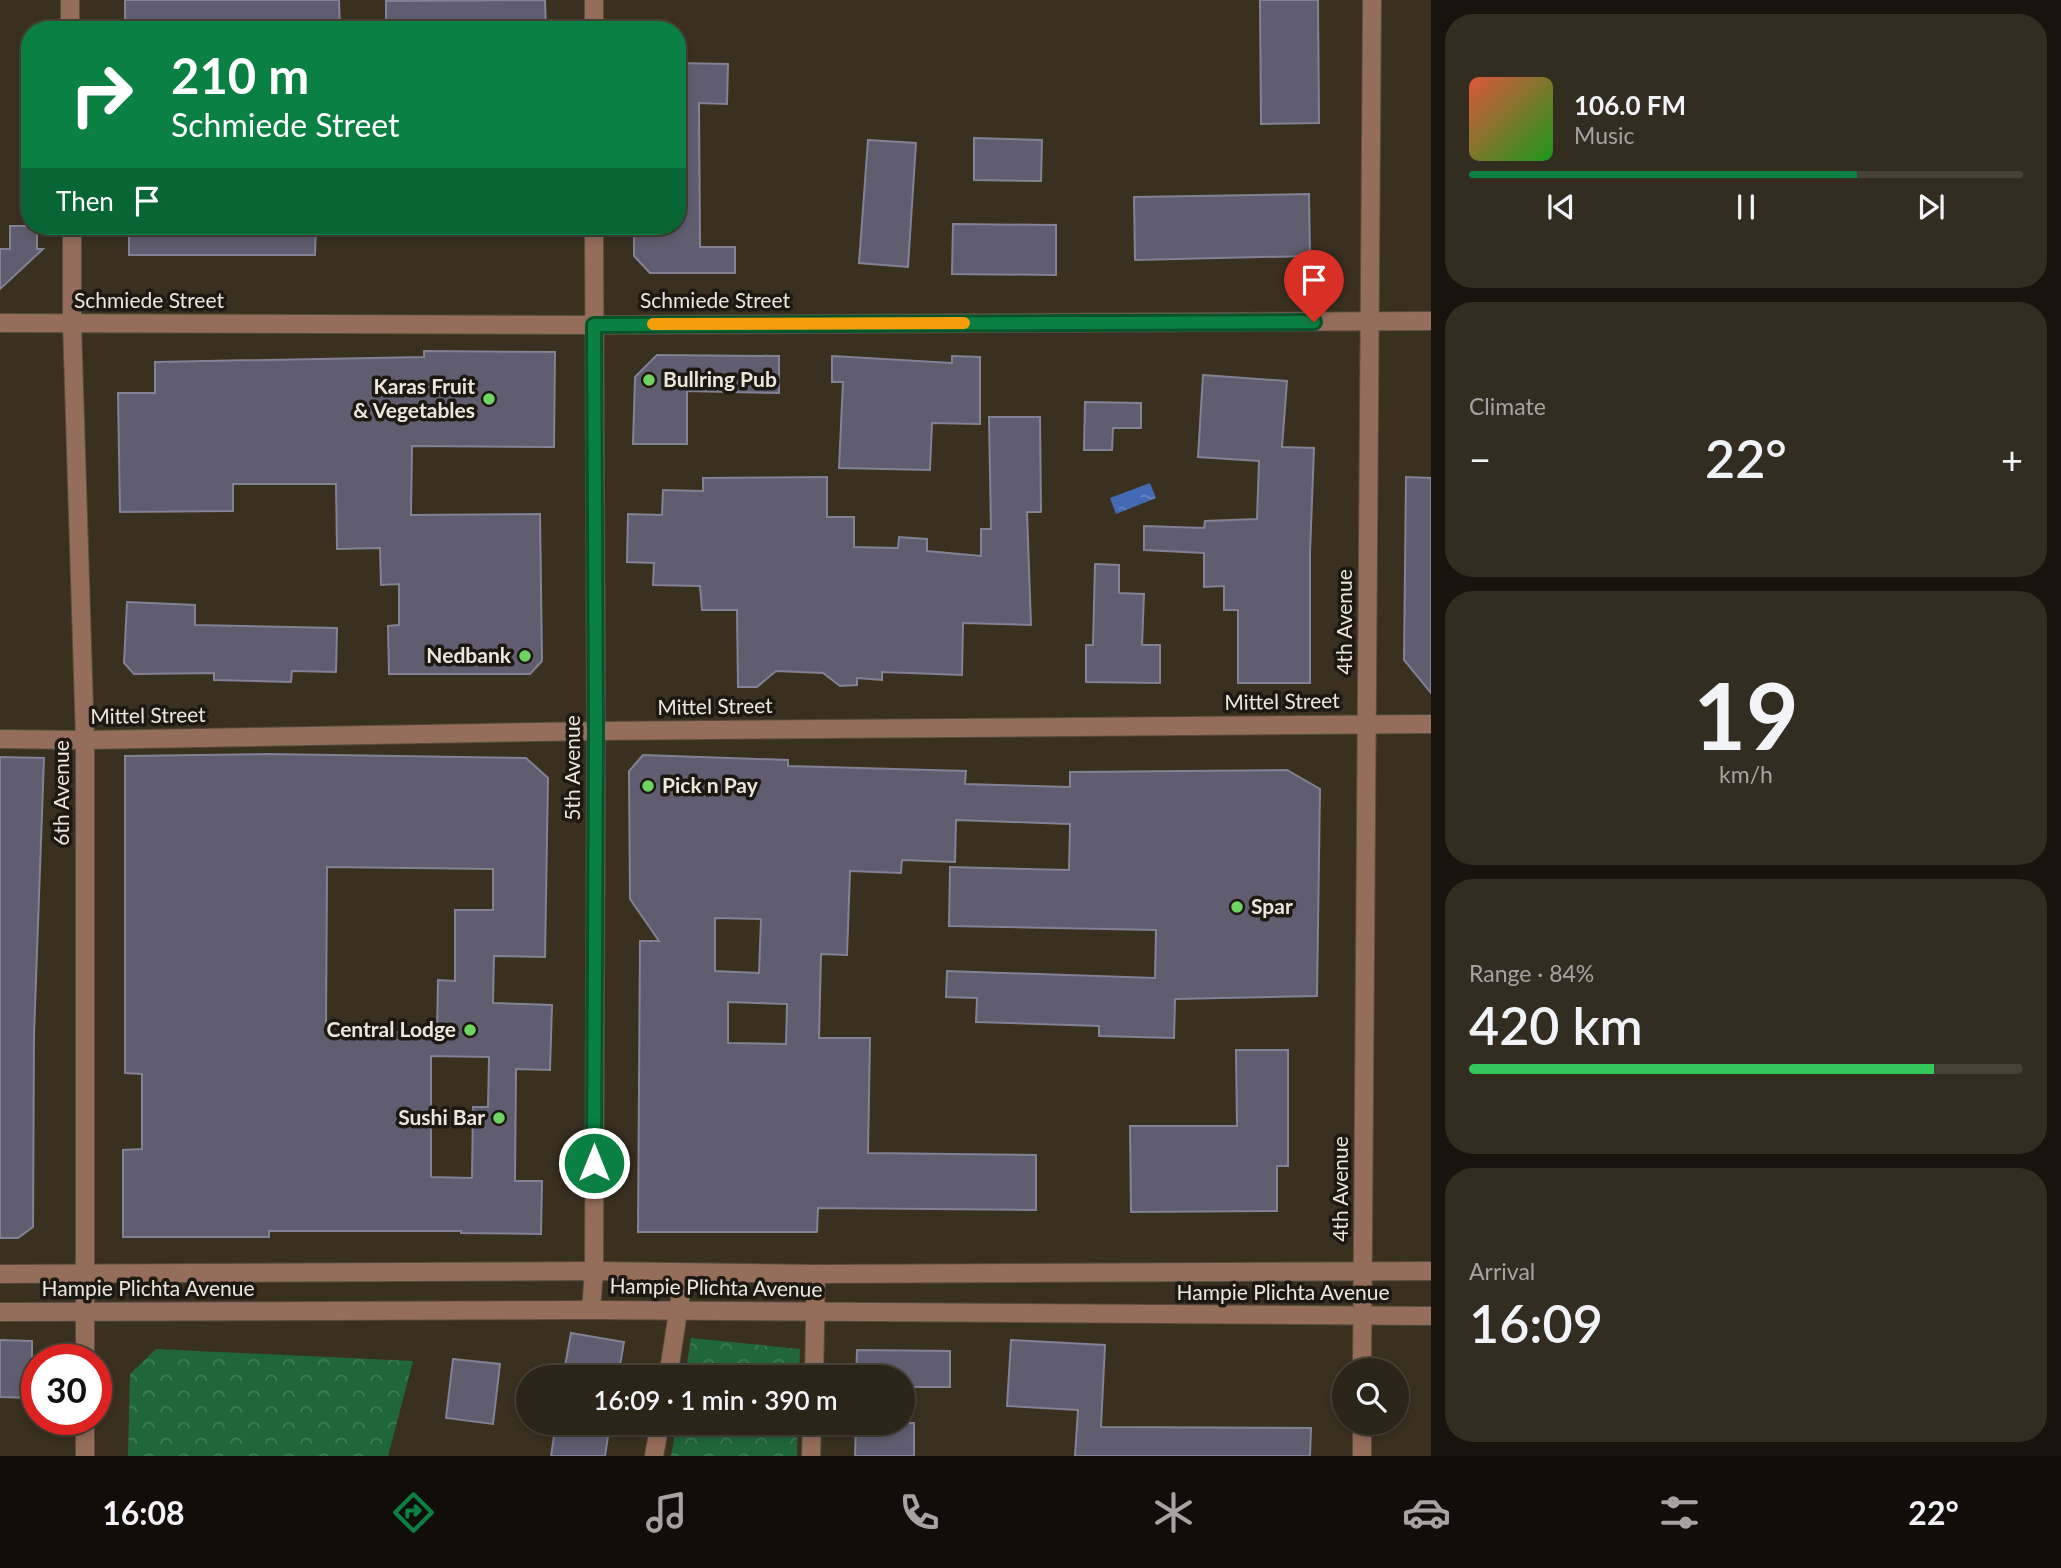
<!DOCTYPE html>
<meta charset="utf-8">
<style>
body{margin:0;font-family:Lato,sans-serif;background:#332c21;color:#f1f3f6;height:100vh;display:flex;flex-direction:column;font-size:26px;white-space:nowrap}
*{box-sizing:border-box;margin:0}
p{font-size:23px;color:#a6a4a2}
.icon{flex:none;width:38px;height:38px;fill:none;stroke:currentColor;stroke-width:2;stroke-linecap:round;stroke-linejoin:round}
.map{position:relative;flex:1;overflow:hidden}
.details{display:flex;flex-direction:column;gap:14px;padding:14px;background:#18140d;width:630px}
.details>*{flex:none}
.hud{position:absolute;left:21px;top:21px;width:665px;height:214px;border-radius:28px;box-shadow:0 4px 10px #0003,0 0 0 2px #474137;background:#0b8043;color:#fff;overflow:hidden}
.tools{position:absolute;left:1332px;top:1358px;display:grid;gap:14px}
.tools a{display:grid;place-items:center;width:77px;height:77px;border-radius:50%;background:#2b2418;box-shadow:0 4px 10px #0003,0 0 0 2px #474137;font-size:35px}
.speed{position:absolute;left:21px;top:1344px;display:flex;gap:14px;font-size:35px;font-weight:700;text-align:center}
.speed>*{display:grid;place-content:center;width:91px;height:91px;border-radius:50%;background:#2b2418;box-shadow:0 4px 10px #0003,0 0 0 2px #474137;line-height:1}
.speed .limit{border:10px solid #d22;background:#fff;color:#111}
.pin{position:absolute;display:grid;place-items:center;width:60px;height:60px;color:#fff;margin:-72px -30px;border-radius:50% 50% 50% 0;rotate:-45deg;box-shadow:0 0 7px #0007}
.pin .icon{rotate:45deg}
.me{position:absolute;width:77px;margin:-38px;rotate:0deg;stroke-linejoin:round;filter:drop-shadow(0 0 5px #0008)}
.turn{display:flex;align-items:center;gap:24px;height:147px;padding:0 35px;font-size:32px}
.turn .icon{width:91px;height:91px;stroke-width:2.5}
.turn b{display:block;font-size:49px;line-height:60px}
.then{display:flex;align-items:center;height:66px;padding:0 35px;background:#0003;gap:14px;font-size:26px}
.big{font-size:52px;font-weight:600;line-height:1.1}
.details .tile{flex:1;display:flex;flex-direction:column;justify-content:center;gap:10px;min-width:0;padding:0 24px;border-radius:28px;background:#332c21}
.details .dial{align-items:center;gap:0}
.dial b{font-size:91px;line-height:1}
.song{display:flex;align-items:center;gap:21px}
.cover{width:84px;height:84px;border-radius:10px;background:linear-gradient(135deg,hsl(10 70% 55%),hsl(120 70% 35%))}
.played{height:7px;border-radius:4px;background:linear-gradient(90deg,#0b8043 70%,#474137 70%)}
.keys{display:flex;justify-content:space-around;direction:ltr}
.heat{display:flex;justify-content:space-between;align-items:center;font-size:38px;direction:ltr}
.charge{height:10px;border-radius:5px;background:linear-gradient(90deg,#34c759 84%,#474137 0)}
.trip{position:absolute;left:516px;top:1365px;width:399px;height:70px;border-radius:35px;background:#2b2418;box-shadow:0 4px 10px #0003,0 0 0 2px #474137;font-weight:600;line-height:70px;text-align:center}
.tab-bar{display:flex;height:112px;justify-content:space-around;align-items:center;background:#110e0a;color:#a6a4a2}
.tab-bar .icon{width:49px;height:49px}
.tab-bar .selected{color:#0b8043}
.tab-bar b{font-size:32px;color:#f1f3f6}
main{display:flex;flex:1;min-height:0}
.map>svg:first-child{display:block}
</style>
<main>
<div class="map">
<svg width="1431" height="1456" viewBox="0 0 1431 1456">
<defs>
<pattern id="park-crowns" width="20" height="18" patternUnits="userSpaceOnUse" patternTransform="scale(1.75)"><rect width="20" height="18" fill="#1f673b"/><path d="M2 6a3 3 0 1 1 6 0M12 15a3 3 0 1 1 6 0" fill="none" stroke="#407d57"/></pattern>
<pattern id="water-ripples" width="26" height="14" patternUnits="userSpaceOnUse" patternTransform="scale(1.75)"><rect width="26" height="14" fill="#446ab5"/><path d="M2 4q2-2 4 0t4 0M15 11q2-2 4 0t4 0" fill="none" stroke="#6886c2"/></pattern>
</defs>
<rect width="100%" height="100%" fill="#393020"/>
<g fill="url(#park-crowns)">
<polygon points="691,1338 800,1349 799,1377 685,1377"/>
<polygon points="156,1349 413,1361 388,1456 128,1456 130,1374"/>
<polygon points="677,1423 798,1423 797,1456 671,1456"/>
</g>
<polygon fill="url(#water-ripples)" points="1150,483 1156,498 1116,514 1110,498"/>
<g fill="#5f5d6f" stroke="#838194" stroke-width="2" fill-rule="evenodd">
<polygon points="125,0 339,0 340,30 125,30"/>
<polygon points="545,0 546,30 386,30 386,1"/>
<polygon points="1260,0 1318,0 1319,123 1261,124"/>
<polygon points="677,63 728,64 727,104 699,103 700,247 735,247 735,273 650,273 634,256 634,226 677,226"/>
<polygon points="974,138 1042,140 1041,181 974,180"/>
<polygon points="868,140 916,143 908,267 859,263"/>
<polygon points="1309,194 1310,256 1135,260 1134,197"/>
<polygon points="953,224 1056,225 1056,275 952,274"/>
<polygon points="10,226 37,226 37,249 43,249 0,289 0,249 10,249"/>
<polygon points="129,226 316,226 315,255 129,255"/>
<polygon points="424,351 555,352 554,447 412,446 411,515 540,514 542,661 530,674 389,674 388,626 399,625 399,584 381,585 380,548 337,549 336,484 233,484 233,511 120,512 118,393 155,393 155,362 424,357"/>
<polygon points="657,355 779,356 779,393 687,391 687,444 633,444 635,377"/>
<polygon points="832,356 952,363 952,356 980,357 980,424 932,423 930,470 839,468 843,382 832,382"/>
<polygon points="1203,375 1287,381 1282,447 1314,448 1310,553 1310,683 1238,683 1238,610 1224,610 1224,586 1204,587 1204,553 1144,550 1144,526 1204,528 1205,521 1257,519 1259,461 1198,457"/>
<polygon points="1085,402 1141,403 1141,428 1113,428 1112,450 1084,450"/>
<polygon points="989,417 1040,417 1041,512 1027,512 1031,625 963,623 962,675 882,672 882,680 857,678 857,685 840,686 823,673 776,671 757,687 738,687 737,610 702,610 700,586 653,585 654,563 627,562 628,514 662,515 663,490 703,491 703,478 827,477 827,517 854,517 854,547 898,548 899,537 927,539 927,551 981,556 981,529 991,529"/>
<polygon points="1406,477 1431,478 1431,693 1404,660"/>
<polygon points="1095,564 1119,565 1119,593 1144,594 1142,645 1160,645 1160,683 1086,682 1086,645 1093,645"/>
<polygon points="127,602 195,605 195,625 337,628 336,672 292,671 291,682 214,680 214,673 134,674 124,663"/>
<path d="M268,754L526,758L548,778L545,957L494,956L493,1003L552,1005L550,1070L516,1069L515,1181H542L541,1234L461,1233V1231H269V1237H123V1150L142,1149V1074L125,1073V756ZM327,867L493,869V910H455V981L438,980L437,1032H326ZM431,1056L489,1057L488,1107H473L472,1178L431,1177Z"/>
<path d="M643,755L788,760V766L966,771L965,784L1070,787V772L1287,770L1320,789L1317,996L1175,999L1174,1038L1099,1036V1026L976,1022L977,998L946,997L947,971L1155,978L1156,930L949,926L950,867L1069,870L1070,824L956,820L955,862L902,860L901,873L850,871L847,955L821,954L819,1038H870L868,1153L1036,1155V1210L818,1208L817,1232H638L640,941H659L630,899L629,771ZM715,918L761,919L759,973L715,971ZM728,1002L787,1004L786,1044L728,1043Z"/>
<polygon points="0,757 44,758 34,1035 33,1227 18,1238 0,1238"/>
<polygon points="1236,1050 1288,1050 1288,1166 1277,1166 1277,1211 1131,1212 1130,1126 1237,1126"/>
<polygon points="571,1333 624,1342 618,1377 563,1377"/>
<polygon points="0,1340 32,1341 32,1398 0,1397"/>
<polygon points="1011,1340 1105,1345 1101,1427 1311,1428 1310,1456 1075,1456 1078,1410 1007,1406"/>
<polygon points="857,1350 950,1351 950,1387 903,1387 903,1377 856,1377"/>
<polygon points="453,1359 500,1364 493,1424 446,1418"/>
<polygon points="556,1423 610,1423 605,1456 551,1456"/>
<polygon points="856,1423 914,1423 914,1456 855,1456"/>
</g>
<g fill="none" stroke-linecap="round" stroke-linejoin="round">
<defs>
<g id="minor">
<polyline points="70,0 70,30"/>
<polyline points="594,0 594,30"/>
<polyline points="72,226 72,323 85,740 85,1360"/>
<polyline points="0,323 594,325 1431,321"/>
<polyline points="0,739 85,740 596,731 1431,724"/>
<polyline points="0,1274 594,1271 816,1274 1431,1271"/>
<polyline points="591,1310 594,1271 596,731 594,226"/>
<polyline points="0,1312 591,1310 1431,1316"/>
<polyline points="1362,1370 1372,0"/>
<polyline points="668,1377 684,1273"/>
<polyline points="814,1377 816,1274"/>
<polyline points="85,1419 85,1456"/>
<polyline points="654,1456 660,1423"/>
<polyline points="811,1456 812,1423"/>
<polyline points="1362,1456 1362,1423"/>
</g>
</defs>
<use href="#minor" stroke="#564d3e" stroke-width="20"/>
<use href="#minor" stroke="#946d5b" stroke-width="18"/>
</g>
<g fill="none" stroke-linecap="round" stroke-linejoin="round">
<defs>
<polyline id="route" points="594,1163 596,731 594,325 1314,322"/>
</defs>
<use href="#route" stroke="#07532c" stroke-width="18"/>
<use href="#route" stroke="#0b8043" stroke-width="12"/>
<polyline stroke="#f59e0b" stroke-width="12" points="653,324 964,323"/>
</g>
<g fill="#6dd361" stroke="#1d1912" stroke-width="2.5">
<circle cx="649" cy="380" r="7"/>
<circle cx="489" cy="399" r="7"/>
<circle cx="525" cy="656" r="7"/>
<circle cx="648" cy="786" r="7"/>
<circle cx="1237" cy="907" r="7"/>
<circle cx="470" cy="1030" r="7"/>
<circle cx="499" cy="1118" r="7"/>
</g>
<g text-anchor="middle" stroke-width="7" stroke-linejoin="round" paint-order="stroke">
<g font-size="21" fill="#ece6dc" stroke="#1d1912">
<text x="149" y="308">Schmiede Street</text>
<text x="715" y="308">Schmiede Street</text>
<text transform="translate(1345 622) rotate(-90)" y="7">4th Avenue</text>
<text transform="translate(1282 702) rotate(-1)" y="7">Mittel Street</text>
<text transform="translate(715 707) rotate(-1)" y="7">Mittel Street</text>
<text transform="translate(148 716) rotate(-1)" y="7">Mittel Street</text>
<text transform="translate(573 768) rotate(-90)" y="7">5th Avenue</text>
<text transform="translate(62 793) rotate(-90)" y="7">6th Avenue</text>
<text transform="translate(1341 1189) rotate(-90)" y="7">4th Avenue</text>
<text transform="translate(716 1288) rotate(1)" y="7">Hampie Plichta Avenue</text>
<text x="148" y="1296">Hampie Plichta Avenue</text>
<text x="1283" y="1300">Hampie Plichta Avenue</text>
</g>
<g font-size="21" font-weight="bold" fill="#ece6dc" stroke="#1d1912" text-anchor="end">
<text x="663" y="387" text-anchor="start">Bullring Pub</text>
<text x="475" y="394">Karas Fruit<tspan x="475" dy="24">&amp; Vegetables</tspan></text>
<text x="511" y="663">Nedbank</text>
<text x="662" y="793" text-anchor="start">Pick n Pay</text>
<text x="1251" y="914" text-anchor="start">Spar</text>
<text x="456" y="1037">Central Lodge</text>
<text x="485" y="1125">Sushi Bar</text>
</g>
</g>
</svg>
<div class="tools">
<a><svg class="icon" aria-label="search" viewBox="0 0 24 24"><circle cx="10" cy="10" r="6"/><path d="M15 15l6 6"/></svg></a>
</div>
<div class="speed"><div class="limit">30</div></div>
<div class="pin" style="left:1314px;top:322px;background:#d93025"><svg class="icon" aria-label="arrive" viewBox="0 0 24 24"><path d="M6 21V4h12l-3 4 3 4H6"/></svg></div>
<svg class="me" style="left:594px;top:1163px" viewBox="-20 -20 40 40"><circle r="17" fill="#0b8043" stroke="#fff" stroke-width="3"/><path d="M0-11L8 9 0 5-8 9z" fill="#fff"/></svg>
<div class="trip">16:09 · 1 min · 390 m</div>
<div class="hud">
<div class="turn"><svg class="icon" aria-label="right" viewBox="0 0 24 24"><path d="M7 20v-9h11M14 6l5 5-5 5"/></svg><div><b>210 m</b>Schmiede Street</div></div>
<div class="then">Then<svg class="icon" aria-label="arrive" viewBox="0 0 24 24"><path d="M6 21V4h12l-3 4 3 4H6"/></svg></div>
</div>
</div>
<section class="details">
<div class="tile">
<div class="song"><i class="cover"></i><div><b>106.0 FM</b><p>Music</p></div></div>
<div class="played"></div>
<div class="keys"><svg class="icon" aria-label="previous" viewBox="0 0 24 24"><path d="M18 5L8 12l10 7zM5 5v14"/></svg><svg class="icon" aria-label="pause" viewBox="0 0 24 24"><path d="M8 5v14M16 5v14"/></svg><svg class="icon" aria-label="next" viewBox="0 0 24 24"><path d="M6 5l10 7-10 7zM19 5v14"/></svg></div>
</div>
<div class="tile"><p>Climate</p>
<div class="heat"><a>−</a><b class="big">22°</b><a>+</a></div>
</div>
<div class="tile dial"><b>19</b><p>km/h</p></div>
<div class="tile"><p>Range · 84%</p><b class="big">420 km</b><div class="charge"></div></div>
<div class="tile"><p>Arrival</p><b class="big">16:09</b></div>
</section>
</main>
<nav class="tab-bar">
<b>16:08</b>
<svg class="icon selected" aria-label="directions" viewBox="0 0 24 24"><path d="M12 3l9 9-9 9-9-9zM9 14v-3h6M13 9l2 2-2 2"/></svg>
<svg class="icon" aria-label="music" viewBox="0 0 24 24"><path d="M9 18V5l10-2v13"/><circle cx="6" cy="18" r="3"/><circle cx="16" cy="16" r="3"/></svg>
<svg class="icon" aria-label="phone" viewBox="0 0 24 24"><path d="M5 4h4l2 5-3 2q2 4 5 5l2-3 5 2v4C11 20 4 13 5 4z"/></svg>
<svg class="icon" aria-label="climate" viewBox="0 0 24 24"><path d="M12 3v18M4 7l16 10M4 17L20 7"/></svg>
<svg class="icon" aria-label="car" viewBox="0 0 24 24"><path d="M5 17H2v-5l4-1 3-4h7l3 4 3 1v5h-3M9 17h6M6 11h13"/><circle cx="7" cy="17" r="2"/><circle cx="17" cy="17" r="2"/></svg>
<svg class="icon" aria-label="filters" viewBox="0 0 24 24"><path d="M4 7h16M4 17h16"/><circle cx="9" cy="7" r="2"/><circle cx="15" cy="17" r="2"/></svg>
<b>22°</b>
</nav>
